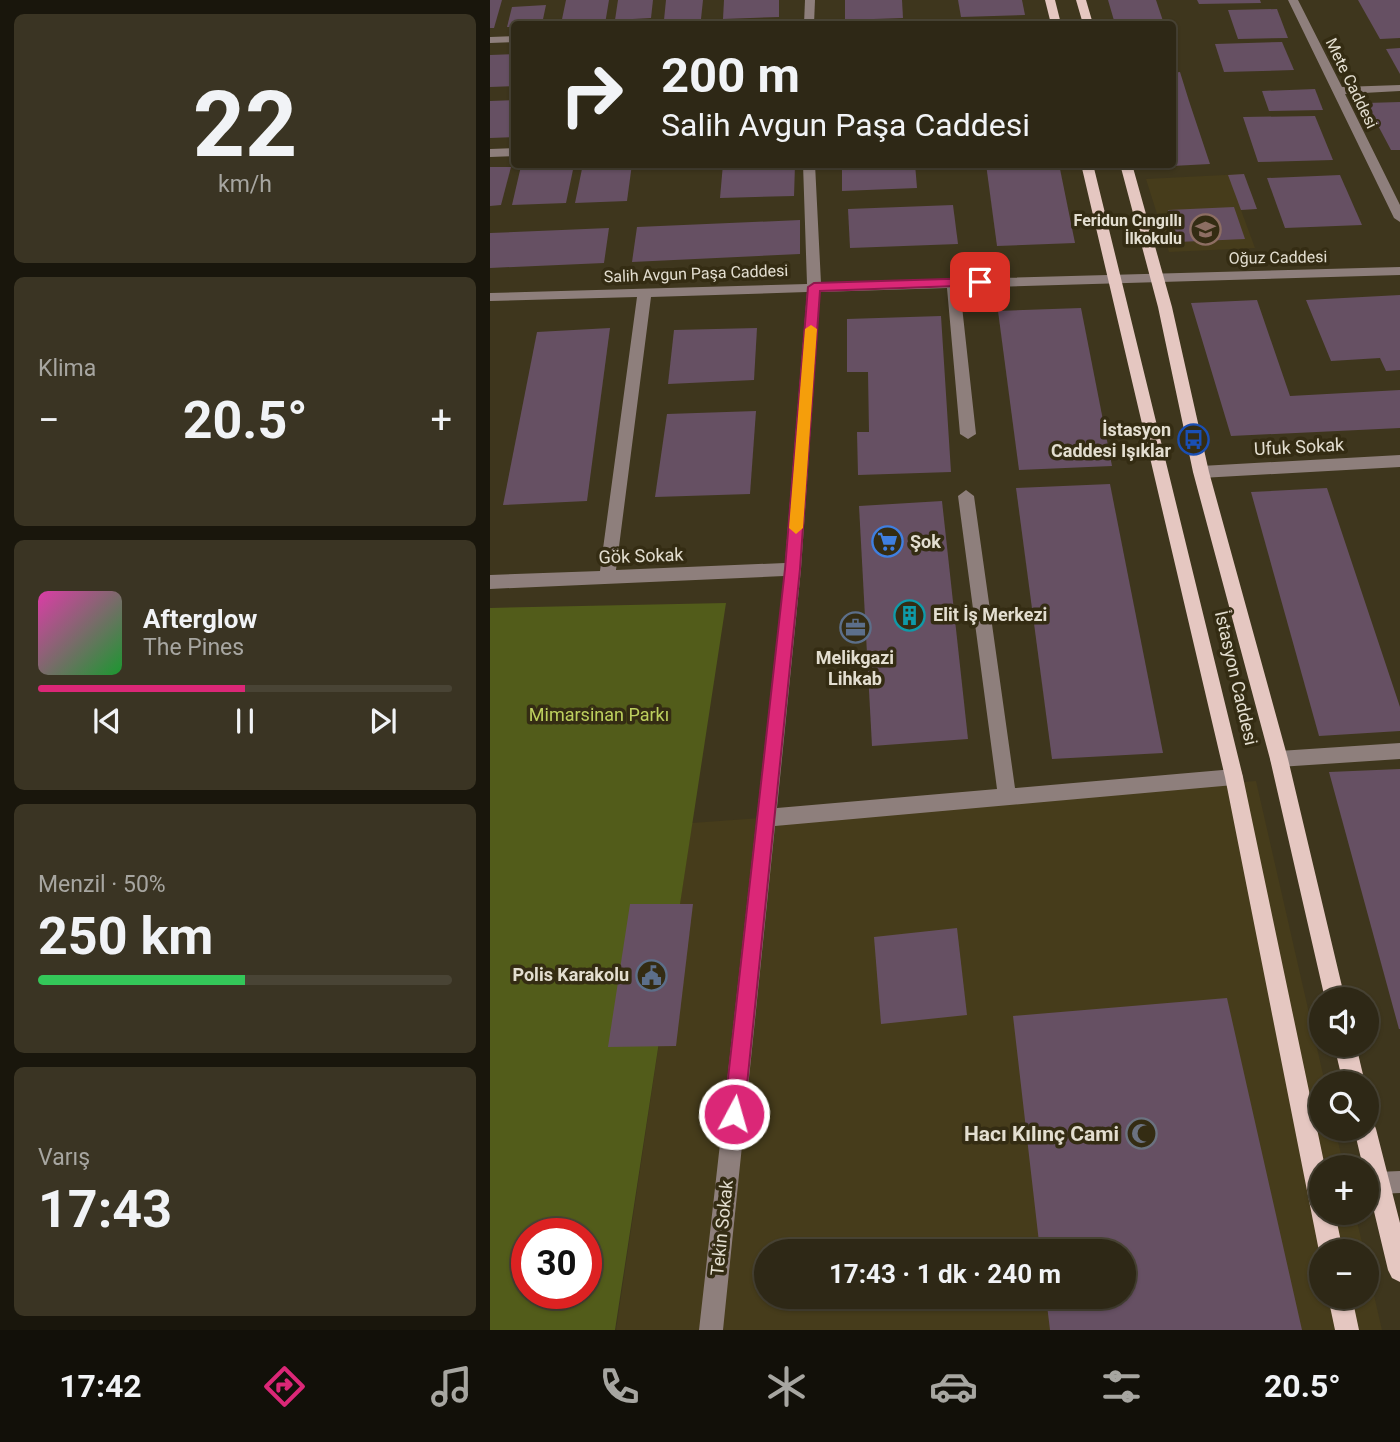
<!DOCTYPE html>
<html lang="tr">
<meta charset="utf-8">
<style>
body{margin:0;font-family:Roboto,sans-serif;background:#3a3423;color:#f1f3f6;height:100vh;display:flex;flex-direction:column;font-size:26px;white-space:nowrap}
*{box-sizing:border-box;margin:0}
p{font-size:23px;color:#a7a6a1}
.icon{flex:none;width:38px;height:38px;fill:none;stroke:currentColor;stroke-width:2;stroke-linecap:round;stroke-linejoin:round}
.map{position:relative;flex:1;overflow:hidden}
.drawer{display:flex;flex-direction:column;gap:14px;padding:14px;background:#19160c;width:490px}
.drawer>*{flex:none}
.banner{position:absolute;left:21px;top:21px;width:665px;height:147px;border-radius:7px;box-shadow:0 2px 5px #0004,0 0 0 2px #494435;background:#2e2816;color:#f1f3f6;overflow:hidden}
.controls{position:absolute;left:819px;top:987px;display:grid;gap:14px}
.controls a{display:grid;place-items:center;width:70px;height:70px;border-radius:50%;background:#2e2816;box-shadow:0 2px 5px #0004,0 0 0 2px #494435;font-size:35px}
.speed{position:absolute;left:21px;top:1218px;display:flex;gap:14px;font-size:35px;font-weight:700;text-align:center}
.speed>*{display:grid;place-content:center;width:91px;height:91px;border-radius:50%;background:#2e2816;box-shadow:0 2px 5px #0004,0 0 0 2px #494435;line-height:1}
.speed .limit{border:10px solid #d22;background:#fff;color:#111}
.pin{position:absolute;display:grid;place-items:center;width:60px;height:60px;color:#fff;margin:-30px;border-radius:14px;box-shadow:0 4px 10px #0006}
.me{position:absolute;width:77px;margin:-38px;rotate:6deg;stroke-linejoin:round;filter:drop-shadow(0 0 5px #0008)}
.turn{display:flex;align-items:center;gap:24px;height:147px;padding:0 35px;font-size:32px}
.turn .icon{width:91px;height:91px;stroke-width:2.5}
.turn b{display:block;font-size:49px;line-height:60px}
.big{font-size:52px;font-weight:700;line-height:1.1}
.drawer .widget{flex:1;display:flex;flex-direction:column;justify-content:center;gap:10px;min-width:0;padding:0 24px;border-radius:10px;background:#3a3423}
.drawer .dial{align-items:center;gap:0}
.dial b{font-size:91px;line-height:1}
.song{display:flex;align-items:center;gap:21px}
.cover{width:84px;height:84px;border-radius:10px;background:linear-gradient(135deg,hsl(320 70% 55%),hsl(130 70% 35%))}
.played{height:7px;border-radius:4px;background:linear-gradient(90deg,#db2777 50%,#494435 50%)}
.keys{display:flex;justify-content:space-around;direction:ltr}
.heat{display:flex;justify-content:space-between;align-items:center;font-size:38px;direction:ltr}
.charge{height:10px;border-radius:5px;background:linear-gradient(90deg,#34c759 50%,#494435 0)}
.trip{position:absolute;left:264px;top:1239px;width:382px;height:70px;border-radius:35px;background:#2e2816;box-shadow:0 2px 5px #0004,0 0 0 2px #494435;font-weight:700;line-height:70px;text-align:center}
.tabs{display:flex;height:112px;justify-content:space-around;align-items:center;background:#121009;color:#a7a6a1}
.tabs .icon{width:49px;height:49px}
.tabs .on{color:#db2777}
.tabs b{font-size:32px;color:#f1f3f6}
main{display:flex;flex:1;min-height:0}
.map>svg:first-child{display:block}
</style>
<main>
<section class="drawer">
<div class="widget dial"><b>22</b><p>km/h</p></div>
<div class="widget"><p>Klima</p>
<div class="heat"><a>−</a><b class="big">20.5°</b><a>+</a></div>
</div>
<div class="widget">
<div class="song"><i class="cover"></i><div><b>Afterglow</b><p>The Pines</p></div></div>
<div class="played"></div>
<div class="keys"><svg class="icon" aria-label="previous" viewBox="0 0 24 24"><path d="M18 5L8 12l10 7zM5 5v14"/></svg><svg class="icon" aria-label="pause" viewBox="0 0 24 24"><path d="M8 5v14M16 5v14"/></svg><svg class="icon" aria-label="next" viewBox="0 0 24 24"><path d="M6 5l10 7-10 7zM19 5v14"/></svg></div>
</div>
<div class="widget"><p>Menzil · 50%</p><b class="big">250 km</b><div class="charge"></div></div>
<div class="widget"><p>Varış</p><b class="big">17:43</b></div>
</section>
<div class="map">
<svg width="910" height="1330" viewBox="0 0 910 1330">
<rect width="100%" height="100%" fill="#3e361d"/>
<g fill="#463c1b" fill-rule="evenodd">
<polygon points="754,174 767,209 751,210 765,248 679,252 656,179"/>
<path d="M766,781L835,1083H831V1129H845L854,1167H831V1213H865L874,1251H831V1297H877V1265L892,1330H126L202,823ZM276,1251H634V1297H276Z"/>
</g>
<path fill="#525c1a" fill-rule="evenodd" d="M236,603L125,1330H0V608ZM37,1234H96V1293H37Z"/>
<g fill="#665063">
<polygon points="0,0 12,0 4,28 0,28"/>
<polygon points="76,0 119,0 115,24 71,24"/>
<polygon points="128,0 163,0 161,18 125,20"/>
<polygon points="176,0 213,0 211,19 174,20"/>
<polygon points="234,0 289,0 289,17 233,19"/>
<polygon points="355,0 412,0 413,18 355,20"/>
<polygon points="468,0 532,0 535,15 471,17"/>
<polygon points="618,0 666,0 674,24 625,24"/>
<polygon points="707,0 770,0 771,3 709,4"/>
<polygon points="868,0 910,0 910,38 890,39"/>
<polygon points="56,5 52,24 24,24 24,27 17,27 22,7"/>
<polygon points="787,9 798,38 748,39 738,10"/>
<polygon points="792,42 804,70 734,72 725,44"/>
<polygon points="910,48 910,74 896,49"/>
<polygon points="24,54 24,86 0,87 0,55"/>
<polygon points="690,72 699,101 720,164 682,166 682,73"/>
<polygon points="825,89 833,110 779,111 772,91"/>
<polygon points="24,100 24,137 0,138 0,101"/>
<polygon points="910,102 910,150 901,150 876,103"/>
<polygon points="825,116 843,160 768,162 753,117"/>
<polygon points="93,164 142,164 137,201 85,203"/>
<polygon points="233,164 305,164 304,196 230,198"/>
<polygon points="352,164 425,164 427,188 352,191"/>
<polygon points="496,164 569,164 585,243 507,246"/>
<polygon points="84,165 76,203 22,205 31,166"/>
<polygon points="0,167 21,167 11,205 0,206"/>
<polygon points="754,174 767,209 751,210 738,175"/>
<polygon points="850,175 872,225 795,228 777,178"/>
<polygon points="463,205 468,244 360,248 358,209"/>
<polygon points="744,207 755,239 688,242 678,210"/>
<polygon points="310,220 310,254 142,262 147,227"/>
<polygon points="119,228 114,263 0,268 0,233"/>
<polygon points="910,295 910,370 896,371 890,358 841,361 816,300"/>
<polygon points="767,300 800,396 910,390 910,428 741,436 701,303"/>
<polygon points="591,308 622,466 529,470 508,311"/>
<polygon points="451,316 461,472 368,475 367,432 379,432 378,372 357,372 357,319"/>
<polygon points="120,328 97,501 13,505 47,332"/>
<polygon points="267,328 264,380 178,384 184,330"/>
<polygon points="266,411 260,494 165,497 177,414"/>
<polygon points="620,484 673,753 562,759 526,488"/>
<polygon points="837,488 910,707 910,731 829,736 761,492"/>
<polygon points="452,501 478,739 382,746 369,506"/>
<polygon points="910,769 910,1029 909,1029 839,772"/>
<polygon points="140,904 203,904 186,1046 118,1047"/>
<polygon points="467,928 477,1015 391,1024 384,937"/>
<polygon points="737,998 812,1330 560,1330 556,1297 634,1297 634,1251 550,1251 523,1016"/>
</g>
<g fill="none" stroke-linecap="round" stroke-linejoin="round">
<g fill="#8e7f7c" fill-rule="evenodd">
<polygon points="315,0 325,0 324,24 314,24"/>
<polygon points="798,0 808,0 852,87 910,85 910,91 855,94 910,205 910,222 904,218"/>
<polygon points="565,19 569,20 569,24 478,24 483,21"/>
<polygon points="24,36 24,42 0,43 0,37"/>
<polygon points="24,148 24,156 0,157 0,149"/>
<path d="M313,164H325L331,283L910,267V275L470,288L486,434L478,439L470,434L457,288L330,292L311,569L287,808L507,789L468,496L476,490L484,496L525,788L744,769L751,771L753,777L751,783L744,785L285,826L233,1330H209L294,576L0,589V575L110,571L147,297L0,301V293L317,284ZM317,292L295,563L126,570L161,297Z"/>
<polygon points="910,455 910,467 711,478 703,472 711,466"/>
<polygon points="910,743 910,759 789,767 782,765 780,759 782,753 789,751"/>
<polygon points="910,1171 910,1193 887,1194 879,1191 877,1186 879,1175 887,1172"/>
</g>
<g fill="#e5c7c1" fill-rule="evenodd">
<polygon points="555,0 565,0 571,24 561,24"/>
<polygon points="586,0 596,0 603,24 593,24"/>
<polygon points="591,164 603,164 753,777 835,1167 831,1167 831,1213 845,1213 853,1251 831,1251 831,1256 829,1251 735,777"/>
<polygon points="630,164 642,164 682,307 719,472 798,759 855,999 835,999 780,759 703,472 668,307"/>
<polygon points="844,1045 866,1045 875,1083 853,1083"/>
<polygon points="877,1119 883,1121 886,1129 910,1223 910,1282 902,1278 898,1270 877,1182 877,1167 873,1167 864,1129 877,1129"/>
<polygon points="838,1297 862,1297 869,1330 845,1330"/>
</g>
</g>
<polygon fill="#db2777" stroke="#8e194d" stroke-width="2" points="490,278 496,282 494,285 330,291 310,569 254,1114 251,1121 244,1124 237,1121 234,1114 295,569 318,287 324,283"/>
<polygon fill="#f59e0b" points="321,325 327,329 313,528 306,534 299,528 315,329"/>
<defs>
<symbol id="school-ring" viewBox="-11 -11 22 22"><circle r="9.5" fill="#342c13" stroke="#8d6e63" stroke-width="1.5"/><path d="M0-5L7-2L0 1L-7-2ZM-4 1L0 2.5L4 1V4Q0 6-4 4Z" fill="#8d6e63"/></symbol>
<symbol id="bus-ring" viewBox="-11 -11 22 22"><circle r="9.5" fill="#342c13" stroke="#1a4fb4" stroke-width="1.5"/><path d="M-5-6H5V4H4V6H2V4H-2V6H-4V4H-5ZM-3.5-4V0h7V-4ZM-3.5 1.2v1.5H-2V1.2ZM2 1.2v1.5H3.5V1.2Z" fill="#1a4fb4"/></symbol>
<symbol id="supermarket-ring" viewBox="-11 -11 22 22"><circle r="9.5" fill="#342c13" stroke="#3f7fe0" stroke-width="1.5"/><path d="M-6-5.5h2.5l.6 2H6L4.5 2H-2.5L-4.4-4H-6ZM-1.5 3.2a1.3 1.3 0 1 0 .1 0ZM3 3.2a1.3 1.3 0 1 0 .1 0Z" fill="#3f7fe0"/></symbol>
<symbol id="building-ring" viewBox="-11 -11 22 22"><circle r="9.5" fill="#342c13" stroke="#0f9aa8" stroke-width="1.5"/><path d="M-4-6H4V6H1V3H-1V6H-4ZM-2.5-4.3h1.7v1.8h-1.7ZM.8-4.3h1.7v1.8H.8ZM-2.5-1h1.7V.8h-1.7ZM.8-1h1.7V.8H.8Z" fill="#0f9aa8"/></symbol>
<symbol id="office-ring" viewBox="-11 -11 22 22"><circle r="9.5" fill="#342c13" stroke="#5c6f8a" stroke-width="1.5"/><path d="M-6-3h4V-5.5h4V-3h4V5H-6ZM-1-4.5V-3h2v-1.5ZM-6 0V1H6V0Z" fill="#5c6f8a"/></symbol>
<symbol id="civic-ring" viewBox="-11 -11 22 22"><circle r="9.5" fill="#342c13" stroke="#5c6f8a" stroke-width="1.5"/><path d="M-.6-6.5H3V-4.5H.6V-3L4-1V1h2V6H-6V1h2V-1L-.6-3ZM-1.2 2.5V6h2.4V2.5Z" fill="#5c6f8a"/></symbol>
<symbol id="mosque-ring" viewBox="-11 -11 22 22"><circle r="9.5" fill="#342c13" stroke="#6b7280" stroke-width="1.5"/><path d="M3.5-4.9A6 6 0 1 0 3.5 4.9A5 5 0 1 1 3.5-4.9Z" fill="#6b7280"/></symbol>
</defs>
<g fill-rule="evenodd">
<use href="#school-ring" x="698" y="212" width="35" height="35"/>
<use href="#bus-ring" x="686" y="422" width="35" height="35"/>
<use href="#supermarket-ring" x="380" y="524" width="35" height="35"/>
<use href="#building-ring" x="402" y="598" width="35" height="35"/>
<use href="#office-ring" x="348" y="610" width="35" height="35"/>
<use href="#civic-ring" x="144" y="958" width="35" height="35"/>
<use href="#mosque-ring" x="634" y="1116" width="35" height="35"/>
</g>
<g text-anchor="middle" stroke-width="7" stroke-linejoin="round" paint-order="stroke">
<g font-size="16" fill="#e3ded0" stroke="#342c13">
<text transform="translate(862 83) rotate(64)" y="6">Mete Caddesi</text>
<text transform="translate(788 257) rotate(-1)" y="6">Oğuz Caddesi</text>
<text transform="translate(206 273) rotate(-2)" y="6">Salih Avgun Paşa Caddesi</text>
</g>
<g font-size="16" font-weight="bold" fill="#e3ded0" stroke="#342c13" text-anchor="end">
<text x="692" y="226">Feridun Cıngıllı<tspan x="692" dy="18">İlkokulu</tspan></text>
</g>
<g font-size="18" font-weight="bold" fill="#e3ded0" stroke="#342c13" text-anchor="end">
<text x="681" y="436">İstasyon<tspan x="681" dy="21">Caddesi Işıklar</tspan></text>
<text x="420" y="548" text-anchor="start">Şok</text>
<text x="443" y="621" text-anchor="start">Elit İş Merkezi</text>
<text x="365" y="664" text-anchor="middle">Melikgazi<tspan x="365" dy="21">Lihkab</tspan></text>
<text x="139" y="981">Polis Karakolu</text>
</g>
<g font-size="18" fill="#e3ded0" stroke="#342c13">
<text transform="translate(809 447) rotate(-3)" y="6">Ufuk Sokak</text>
<text transform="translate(151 556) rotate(-2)" y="6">Gök Sokak</text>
<text transform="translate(746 678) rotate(77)" y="6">İstasyon Caddesi</text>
<text transform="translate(232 1228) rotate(-84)" y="6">Tekin Sokak</text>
</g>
<g font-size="18" fill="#bdd05e" stroke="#342c13">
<text x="109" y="721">Mimarsinan Parkı</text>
</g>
<g font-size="21" font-weight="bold" fill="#e3ded0" stroke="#342c13" text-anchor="end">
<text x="629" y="1141">Hacı Kılınç Cami</text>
</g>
</g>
</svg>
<div class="controls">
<a><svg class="icon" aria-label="sound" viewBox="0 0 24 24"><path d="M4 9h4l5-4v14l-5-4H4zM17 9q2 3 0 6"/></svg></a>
<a><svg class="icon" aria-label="search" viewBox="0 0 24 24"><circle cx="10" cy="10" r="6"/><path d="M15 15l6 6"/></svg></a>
<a>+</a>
<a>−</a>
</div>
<div class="speed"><div class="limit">30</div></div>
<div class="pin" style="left:490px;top:282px;background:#d93025"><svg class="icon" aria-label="arrive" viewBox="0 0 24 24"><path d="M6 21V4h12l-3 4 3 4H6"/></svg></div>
<svg class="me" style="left:244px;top:1114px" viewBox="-20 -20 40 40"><circle r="17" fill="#db2777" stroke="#fff" stroke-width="3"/><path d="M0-11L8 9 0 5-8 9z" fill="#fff"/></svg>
<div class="trip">17:43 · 1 dk · 240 m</div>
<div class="banner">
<div class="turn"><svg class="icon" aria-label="right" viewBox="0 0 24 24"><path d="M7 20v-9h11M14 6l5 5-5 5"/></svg><div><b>200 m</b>Salih Avgun Paşa Caddesi</div></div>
</div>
</div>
</main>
<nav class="tabs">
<b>17:42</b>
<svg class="icon on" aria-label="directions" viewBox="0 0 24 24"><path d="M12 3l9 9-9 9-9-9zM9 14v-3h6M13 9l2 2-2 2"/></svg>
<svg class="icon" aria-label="music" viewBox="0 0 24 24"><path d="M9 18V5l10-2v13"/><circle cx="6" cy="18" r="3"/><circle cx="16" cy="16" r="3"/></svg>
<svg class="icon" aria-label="phone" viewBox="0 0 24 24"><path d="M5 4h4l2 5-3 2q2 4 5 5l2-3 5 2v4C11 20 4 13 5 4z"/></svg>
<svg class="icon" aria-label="climate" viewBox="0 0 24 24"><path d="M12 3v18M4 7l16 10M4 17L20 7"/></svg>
<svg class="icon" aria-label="car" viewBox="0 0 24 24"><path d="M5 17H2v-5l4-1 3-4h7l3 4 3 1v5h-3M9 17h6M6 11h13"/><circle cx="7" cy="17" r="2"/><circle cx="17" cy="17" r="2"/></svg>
<svg class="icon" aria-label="filters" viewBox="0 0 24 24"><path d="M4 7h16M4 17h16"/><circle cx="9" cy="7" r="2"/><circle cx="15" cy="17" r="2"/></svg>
<b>20.5°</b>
</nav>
